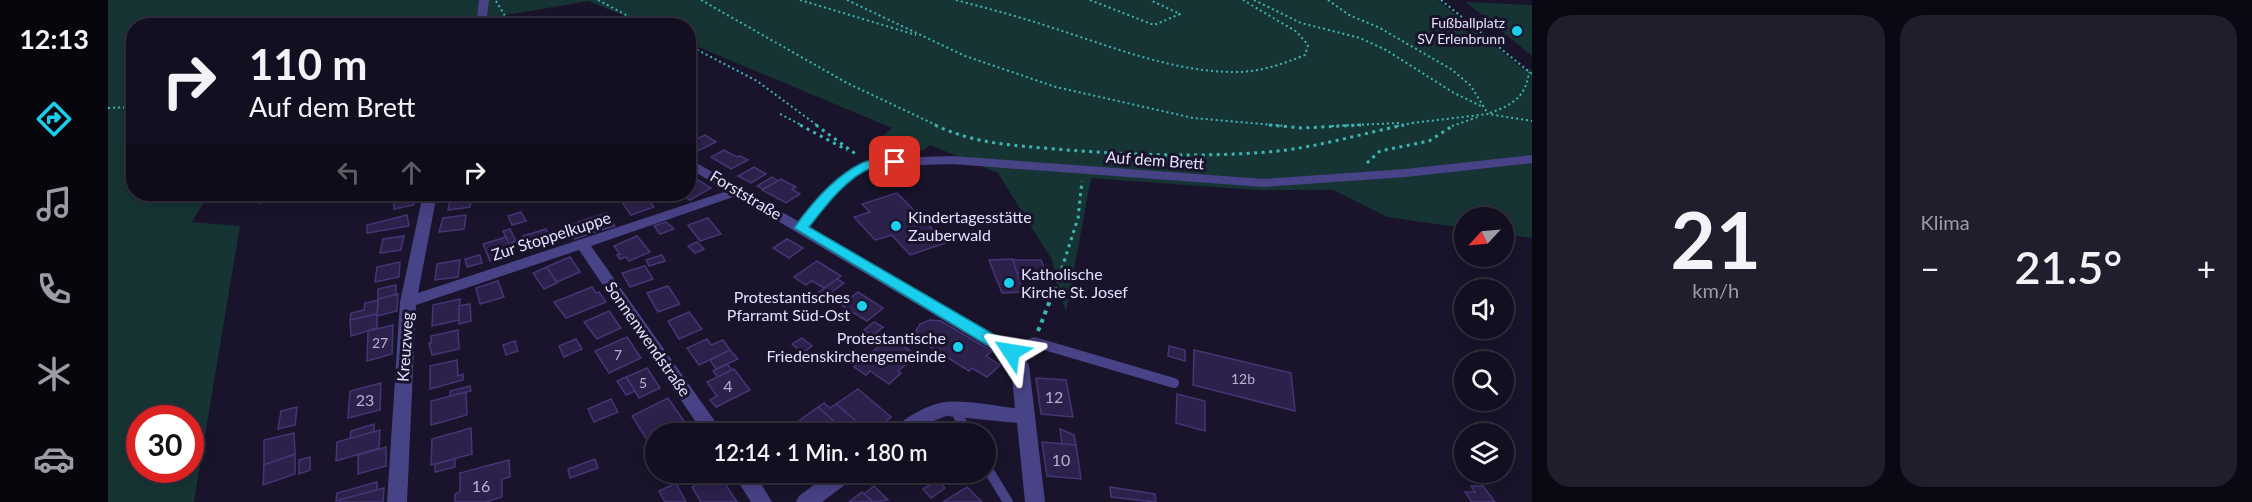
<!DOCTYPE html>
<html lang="de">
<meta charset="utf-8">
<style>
body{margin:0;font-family:Lato,sans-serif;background:#201d2d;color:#f1f3f6;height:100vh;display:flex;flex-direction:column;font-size:22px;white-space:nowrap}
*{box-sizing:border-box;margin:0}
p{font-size:20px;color:#9d9ca5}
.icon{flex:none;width:33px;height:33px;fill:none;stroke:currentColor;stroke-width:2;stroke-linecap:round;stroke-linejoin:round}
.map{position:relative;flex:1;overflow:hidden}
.drawer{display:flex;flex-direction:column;gap:15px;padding:15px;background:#0a0812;width:720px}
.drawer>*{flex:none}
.guide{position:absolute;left:18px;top:18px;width:570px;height:183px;border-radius:24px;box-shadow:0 3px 15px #0003,0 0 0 2px #322f3e;background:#130f20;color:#f1f3f6;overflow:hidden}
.needle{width:39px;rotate:244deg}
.fabs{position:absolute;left:1346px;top:207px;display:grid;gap:12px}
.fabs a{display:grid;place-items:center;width:60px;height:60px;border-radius:50%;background:#130f20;box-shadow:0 3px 15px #0003,0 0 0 2px #322f3e;font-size:30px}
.speed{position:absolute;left:18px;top:405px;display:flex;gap:12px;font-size:30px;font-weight:700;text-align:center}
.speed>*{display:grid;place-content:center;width:78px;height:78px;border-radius:50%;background:#130f20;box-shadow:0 3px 15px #0003,0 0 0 2px #322f3e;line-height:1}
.speed .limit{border:9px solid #d22;background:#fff;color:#111}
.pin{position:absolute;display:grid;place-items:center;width:51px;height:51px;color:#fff;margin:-26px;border-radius:12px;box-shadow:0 3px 9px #0006}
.me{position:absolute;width:66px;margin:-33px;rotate:303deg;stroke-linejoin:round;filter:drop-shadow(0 0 4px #0008)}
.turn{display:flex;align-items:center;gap:21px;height:126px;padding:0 24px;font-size:27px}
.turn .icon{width:78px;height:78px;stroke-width:2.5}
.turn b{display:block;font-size:42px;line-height:51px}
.lanes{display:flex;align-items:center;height:57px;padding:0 24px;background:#0003;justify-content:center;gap:30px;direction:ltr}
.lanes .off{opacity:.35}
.big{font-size:45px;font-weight:600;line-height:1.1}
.drawer .tile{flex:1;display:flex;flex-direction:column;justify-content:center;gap:9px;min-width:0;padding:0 21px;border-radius:24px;background:#201d2d}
.drawer .dial{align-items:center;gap:0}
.dial b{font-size:78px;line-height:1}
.heat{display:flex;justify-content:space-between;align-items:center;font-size:33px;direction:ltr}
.drawer .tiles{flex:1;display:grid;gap:15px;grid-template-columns:repeat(2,1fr)}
.trip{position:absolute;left:537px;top:423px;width:351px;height:60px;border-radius:30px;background:#130f20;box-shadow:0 3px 15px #0003,0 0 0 2px #322f3e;font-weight:600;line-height:60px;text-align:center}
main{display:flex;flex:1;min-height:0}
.tab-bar{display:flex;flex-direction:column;width:108px;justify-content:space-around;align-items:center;background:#08060d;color:#9d9ca5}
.tab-bar .icon{width:42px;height:42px}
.tab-bar .active{color:#1aceee}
.tab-bar b{font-size:27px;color:#f1f3f6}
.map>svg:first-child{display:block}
</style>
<main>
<nav class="tab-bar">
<b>12:13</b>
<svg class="icon active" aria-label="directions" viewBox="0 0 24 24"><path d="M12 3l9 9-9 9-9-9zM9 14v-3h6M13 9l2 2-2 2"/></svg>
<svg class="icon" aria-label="music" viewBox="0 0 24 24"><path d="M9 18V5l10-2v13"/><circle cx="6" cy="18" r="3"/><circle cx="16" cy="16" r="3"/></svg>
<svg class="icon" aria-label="phone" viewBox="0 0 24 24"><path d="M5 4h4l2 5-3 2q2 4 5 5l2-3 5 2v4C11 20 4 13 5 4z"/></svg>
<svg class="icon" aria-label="climate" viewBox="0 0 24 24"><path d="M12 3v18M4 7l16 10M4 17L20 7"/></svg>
<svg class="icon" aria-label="car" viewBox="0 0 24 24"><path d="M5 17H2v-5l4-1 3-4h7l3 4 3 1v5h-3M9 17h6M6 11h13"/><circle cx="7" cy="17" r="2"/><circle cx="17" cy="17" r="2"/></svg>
</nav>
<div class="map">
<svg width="1424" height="502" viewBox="0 0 1424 502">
<rect width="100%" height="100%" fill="#19142b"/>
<g fill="#173435" fill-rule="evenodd">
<path d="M0,0H1330L1414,68L1424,70V238L1395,234V218H1356V228L1279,217L1225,190H1147L983,178L958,312L944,260L890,173L822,145C808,158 794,154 777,149L772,138L784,128L581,43L580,26L539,25L480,1L341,25L26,26V194H101L84,222L132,226L86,502H0ZM32,418H82V470H32Z"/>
<polygon points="1358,2 1424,5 1424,56"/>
</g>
<g fill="#2c214b" stroke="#453575" stroke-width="1.5">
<polygon points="597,135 608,142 590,151 580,146 580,143"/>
<polygon points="616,150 629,157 632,156 640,160 623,169 603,157"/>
<polygon points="646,167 658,174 643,183 630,176"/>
<polygon points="664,177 670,181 655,189 649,186"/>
<polygon points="587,178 603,188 582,200 573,194 580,194 580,182"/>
<polygon points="673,179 688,187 684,189 692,194 678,203 654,190"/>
<polygon points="789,193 838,243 802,255 784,235 767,240 746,217 762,212 754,204"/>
<polygon points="166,194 166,200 152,203 152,195"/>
<polygon points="364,194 362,207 340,210 343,196"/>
<polygon points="536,194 546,207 523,215 513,201"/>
<polygon points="306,196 306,205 286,209 286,200"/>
<polygon points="413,212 418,221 404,225 400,216"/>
<polygon points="499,213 507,226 487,232 479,219"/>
<polygon points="299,215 301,226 259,233 259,225"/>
<polygon points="358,215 356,229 331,232 335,218"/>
<polygon points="600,218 613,234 592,241 580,225"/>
<polygon points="479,219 487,232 467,239 459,226"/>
<polygon points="558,222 566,229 552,234 546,226"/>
<polygon points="402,229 408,241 401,244 395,231"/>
<polygon points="438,229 445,242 421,250 415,236"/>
<polygon points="296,236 293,250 272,253 275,239"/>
<polygon points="529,236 542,252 521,261 518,257 512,259 509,255 512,254 506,246"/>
<polygon points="398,237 405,252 382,261 375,244"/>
<polygon points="679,239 695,248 681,258 665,248"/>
<polygon points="589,242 596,249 587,253 580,246"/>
<polygon points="372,255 374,263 359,267 357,259"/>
<polygon points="554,255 557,261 541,266 538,260"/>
<polygon points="462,257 472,272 449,282 438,267"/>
<polygon points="905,259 915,292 894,293 881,260"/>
<polygon points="352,260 350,277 327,280 329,264"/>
<polygon points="905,260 933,260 938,273 909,273"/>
<polygon points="709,261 733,276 716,288 704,281 698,285 686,277"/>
<polygon points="292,262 291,277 267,282 269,267"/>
<polygon points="537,266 545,279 522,287 514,273"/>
<polygon points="439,267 449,283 436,289 425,273"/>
<polygon points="729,279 736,283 717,297 711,292"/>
<polygon points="390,281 396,297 372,304 368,288"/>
<polygon points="288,285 288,295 270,299 270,289"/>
<polygon points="560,286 572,304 550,312 539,293"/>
<polygon points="484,287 488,293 491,292 498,302 458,318 446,302"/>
<polygon points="750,292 775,308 759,321 733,305"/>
<polygon points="290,294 289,311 269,316 270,299"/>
<polygon points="352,299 351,320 324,326 325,305"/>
<polygon points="270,300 269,314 242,320 243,313 256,310 257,303"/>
<polygon points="362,304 363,321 351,324 351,306"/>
<polygon points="501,311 513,328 489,339 476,322"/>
<polygon points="581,312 594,329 571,339 560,321"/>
<polygon points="269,314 269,328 243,336 242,320"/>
<polygon points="822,320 833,321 884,351 878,356 892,365 879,377 864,368 861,371 816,343 808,331 812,324"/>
<polygon points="766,322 775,327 764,336 756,330"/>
<polygon points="285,325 284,354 259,361 260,331"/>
<polygon points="350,330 351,349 324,355 321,343 323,343 323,336"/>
<polygon points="786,334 794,339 790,343 809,355 790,371 793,373 781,384 762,371 758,375 746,367"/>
<polygon points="519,337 533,358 501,373 487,351"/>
<polygon points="694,338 704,346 695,353 684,344"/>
<polygon points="468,339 474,349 456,357 451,346"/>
<polygon points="599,339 603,345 615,340 622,350 591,365 579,348"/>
<polygon points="407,341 410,351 398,355 395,345"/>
<polygon points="1061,346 1077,350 1077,361 1060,356"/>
<polygon points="622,350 630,359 608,369 602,360"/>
<polygon points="1086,350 1183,373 1187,411 1085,385"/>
<polygon points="349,360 350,376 355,374 355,380 322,389 322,366"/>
<polygon points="619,364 624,370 610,377 605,371"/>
<polygon points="539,368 552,388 531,398 518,377"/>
<polygon points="626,369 642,390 608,407 602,400 609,396 599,382"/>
<polygon points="518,377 527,391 518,395 509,381"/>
<polygon points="928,378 958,380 965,417 933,414"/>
<polygon points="273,383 272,410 240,418 242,391"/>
<polygon points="362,386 363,391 342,396 342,391"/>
<polygon points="750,389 783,417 762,434 728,404"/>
<polygon points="358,392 359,415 323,425 323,401"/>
<polygon points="1069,394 1097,401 1097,431 1068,423"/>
<polygon points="560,398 580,427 567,434 548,434 548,444 543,446 524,416"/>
<polygon points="503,399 510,412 486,422 480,409"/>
<polygon points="716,403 722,408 728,404 749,422 737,431 710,407"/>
<polygon points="189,407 187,425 170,429 173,411"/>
<polygon points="710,407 737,431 739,434 698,434 688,423"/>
<polygon points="266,424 266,432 242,439 243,431"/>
<polygon points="642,424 650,434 634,434 631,430"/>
<polygon points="363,428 364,454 323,465 324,439"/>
<polygon points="952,429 966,435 968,445 954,444"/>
<polygon points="272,430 271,448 228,461 229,442"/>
<polygon points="186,433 187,454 156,465 156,440"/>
<polygon points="934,442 968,445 973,479 939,476"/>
<polygon points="278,447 278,466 250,474 250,455"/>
<polygon points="187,454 187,474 155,485 156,465"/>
<polygon points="202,457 202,470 191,474 191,460"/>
<polygon points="347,459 347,467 327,472 327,464"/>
<polygon points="487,459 490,468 462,478 460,469"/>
<polygon points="401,460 402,477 394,479 394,497 377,502 347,502 347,494 352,492 352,473"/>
<polygon points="661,472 682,472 667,481"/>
<polygon points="610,473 629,502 593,502 584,487"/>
<polygon points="829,480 837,488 823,498 815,489"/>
<polygon points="269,482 269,490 228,501 229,493"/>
<polygon points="568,483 578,502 557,502 551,491"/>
<polygon points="766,486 780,500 765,502 756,494"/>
<polygon points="1363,486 1375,486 1387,502 1364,502 1357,492 1367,492"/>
<polygon points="859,487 874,502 835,502"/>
<polygon points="1002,487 1047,494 1048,502 1003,497"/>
<polygon points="276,488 275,502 231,502 231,500"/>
<polygon points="754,492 765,502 741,502"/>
</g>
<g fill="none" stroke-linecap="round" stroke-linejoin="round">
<g stroke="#3bb6b5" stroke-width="2" stroke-dasharray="2 3" stroke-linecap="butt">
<polyline points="490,0 539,26"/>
<polyline points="593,0 739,83 830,126"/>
<polyline points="692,0 808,35"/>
<polyline points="739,0 857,56 948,87 1085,118 1177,126"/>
<path d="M848,0C881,9 913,17 945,28C1005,47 1067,73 1131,72C1155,71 1175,64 1197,55L1200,45L1189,32L1135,0"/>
<polyline points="982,0 1046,25 1072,14 1042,0"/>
<polyline points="1146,0 1193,23 1252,38 1278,50 1346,93 1375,107"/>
<polyline points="1220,0 1241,15 1272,28 1343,69 1363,86 1380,114"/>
<polyline points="1333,0 1424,74"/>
<polyline points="388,1 403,26"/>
<polyline points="580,45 649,81 710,126"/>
<polyline points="0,108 26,107"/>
<path d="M1382,113C1404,105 1418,97 1421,72"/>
<polyline points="672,114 695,126"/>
<polyline points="1304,123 1380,114 1424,121"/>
<polyline points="1224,126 1291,123"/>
<polyline points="1289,126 1305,123"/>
<polyline points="1344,126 1370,117"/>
</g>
<g stroke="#3bb6b5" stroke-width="3" stroke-dasharray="3 4.5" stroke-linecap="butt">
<polyline points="692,125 739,150"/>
<polyline points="708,125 749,155"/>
<path d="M827,125C867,144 903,145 947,149C1021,155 1096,158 1170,151C1209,147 1257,133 1296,125"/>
<polyline points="1161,125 1194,128 1253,125"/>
<polyline points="1259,163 1272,151 1321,141 1346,125"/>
<polyline points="947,290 970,218 974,181"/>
</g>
<polyline stroke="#3bb6b5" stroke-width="4" stroke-dasharray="4 5" stroke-linecap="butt" points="930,331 947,288"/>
<polyline stroke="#484286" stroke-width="8" points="693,228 719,195 745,174 759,165 787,162 844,160 1156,183 1298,173 1424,159"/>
<g stroke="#484286" stroke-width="10">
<polyline points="903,352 926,342 1066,383"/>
<polyline points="846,408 860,434"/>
<polyline points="878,466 900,502"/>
</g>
<g fill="#484286" fill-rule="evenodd">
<polygon points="371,0 381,0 378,26 368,26"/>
<path d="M580,158L909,347L921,365L937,502H917L909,423L838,416L821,423L807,434H783C789,420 823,403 838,402C860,400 885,406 907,408L903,366L897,357L628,196L483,246L616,434H596L471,250L308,305L299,502H279L292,302L315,194H329L310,293L619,191L580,168Z"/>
<polygon points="624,472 646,472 664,502 643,502"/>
<polygon points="723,472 749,472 746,478 714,502 688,502 691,496"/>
</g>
</g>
<path fill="#1aceee" stroke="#11869b" stroke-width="1.5" d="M787,158L791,159V164C782,166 771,165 763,168C739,177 716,208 701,227L909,348L911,352L909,356H897L686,228C703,204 727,176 754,163C763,159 777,159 787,158Z"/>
<g fill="#1aceee" stroke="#19142b" stroke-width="2">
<circle cx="1409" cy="31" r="6"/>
<circle cx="788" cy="226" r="6"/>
<circle cx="901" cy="283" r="6"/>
<circle cx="754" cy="306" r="6"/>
<circle cx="850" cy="347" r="6"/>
</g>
<g text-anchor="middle" stroke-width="6" stroke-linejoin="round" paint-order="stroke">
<g font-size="14" fill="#e5e0fd" stroke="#19142b" text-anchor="end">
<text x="1397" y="28">Fußballplatz<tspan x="1397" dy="16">SV Erlenbrunn</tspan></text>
</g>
<g font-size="14" fill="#b7b0d0">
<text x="272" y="348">27</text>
<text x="510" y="360">7</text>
<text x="1135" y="384">12b</text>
<text x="535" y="388">5</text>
</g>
<g font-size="16" fill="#e5e0fd" stroke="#19142b">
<text transform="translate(1047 160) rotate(4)" y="6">Auf dem Brett</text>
<text transform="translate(638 195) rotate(31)" y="6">Forststraße</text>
<text transform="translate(443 236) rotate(-18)" y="6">Zur Stoppelkuppe</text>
<text transform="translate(540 339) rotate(55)" y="6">Sonnenwendstraße</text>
<text transform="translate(297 347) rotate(-86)" y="6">Kreuzweg</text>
</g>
<g font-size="16" fill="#e5e0fd" stroke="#19142b" text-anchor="start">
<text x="800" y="223">Kindertagesstätte<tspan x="800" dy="18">Zauberwald</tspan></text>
<text x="913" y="280">Katholische<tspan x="913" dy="18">Kirche St. Josef</tspan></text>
<text x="742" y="303" text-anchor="end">Protestantisches<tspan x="742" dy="18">Pfarramt Süd-Ost</tspan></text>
<text x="838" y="344" text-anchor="end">Protestantische<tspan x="838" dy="18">Friedenskirchengemeinde</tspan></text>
</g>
<g font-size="16" fill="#b7b0d0">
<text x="620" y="392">4</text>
<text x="946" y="403">12</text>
<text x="257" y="406">23</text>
<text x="953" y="466">10</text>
<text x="373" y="492">16</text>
</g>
</g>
</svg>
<div class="fabs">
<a><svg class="needle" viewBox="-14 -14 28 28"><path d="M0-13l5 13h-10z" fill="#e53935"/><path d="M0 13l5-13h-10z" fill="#9d9ca5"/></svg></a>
<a><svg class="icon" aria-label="sound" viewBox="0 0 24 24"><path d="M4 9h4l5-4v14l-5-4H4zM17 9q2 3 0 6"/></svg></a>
<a><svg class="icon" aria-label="search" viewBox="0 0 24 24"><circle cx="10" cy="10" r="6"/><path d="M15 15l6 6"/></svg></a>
<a><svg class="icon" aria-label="layers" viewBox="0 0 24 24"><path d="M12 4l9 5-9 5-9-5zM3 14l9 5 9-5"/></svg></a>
</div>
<div class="speed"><div class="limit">30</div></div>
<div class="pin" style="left:787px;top:162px;background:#d93025"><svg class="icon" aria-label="arrive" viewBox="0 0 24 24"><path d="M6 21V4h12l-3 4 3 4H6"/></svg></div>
<svg class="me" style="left:903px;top:352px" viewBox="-20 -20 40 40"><path d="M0-17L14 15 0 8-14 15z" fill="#1aceee" stroke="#fff" stroke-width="4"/></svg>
<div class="trip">12:14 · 1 Min. · 180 m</div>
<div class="guide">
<div class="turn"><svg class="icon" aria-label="right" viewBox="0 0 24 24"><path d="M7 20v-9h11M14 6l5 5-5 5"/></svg><div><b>110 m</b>Auf dem Brett</div></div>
<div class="lanes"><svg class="icon off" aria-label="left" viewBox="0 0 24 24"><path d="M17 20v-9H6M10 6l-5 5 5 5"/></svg><svg class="icon off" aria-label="ahead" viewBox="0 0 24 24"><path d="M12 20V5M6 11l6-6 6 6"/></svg><svg class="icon" aria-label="right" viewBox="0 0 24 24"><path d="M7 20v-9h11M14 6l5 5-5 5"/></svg></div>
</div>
</div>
<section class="drawer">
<div class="tiles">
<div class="tile dial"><b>21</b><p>km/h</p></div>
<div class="tile"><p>Klima</p>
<div class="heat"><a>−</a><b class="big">21.5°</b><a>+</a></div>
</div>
</div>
</section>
</main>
